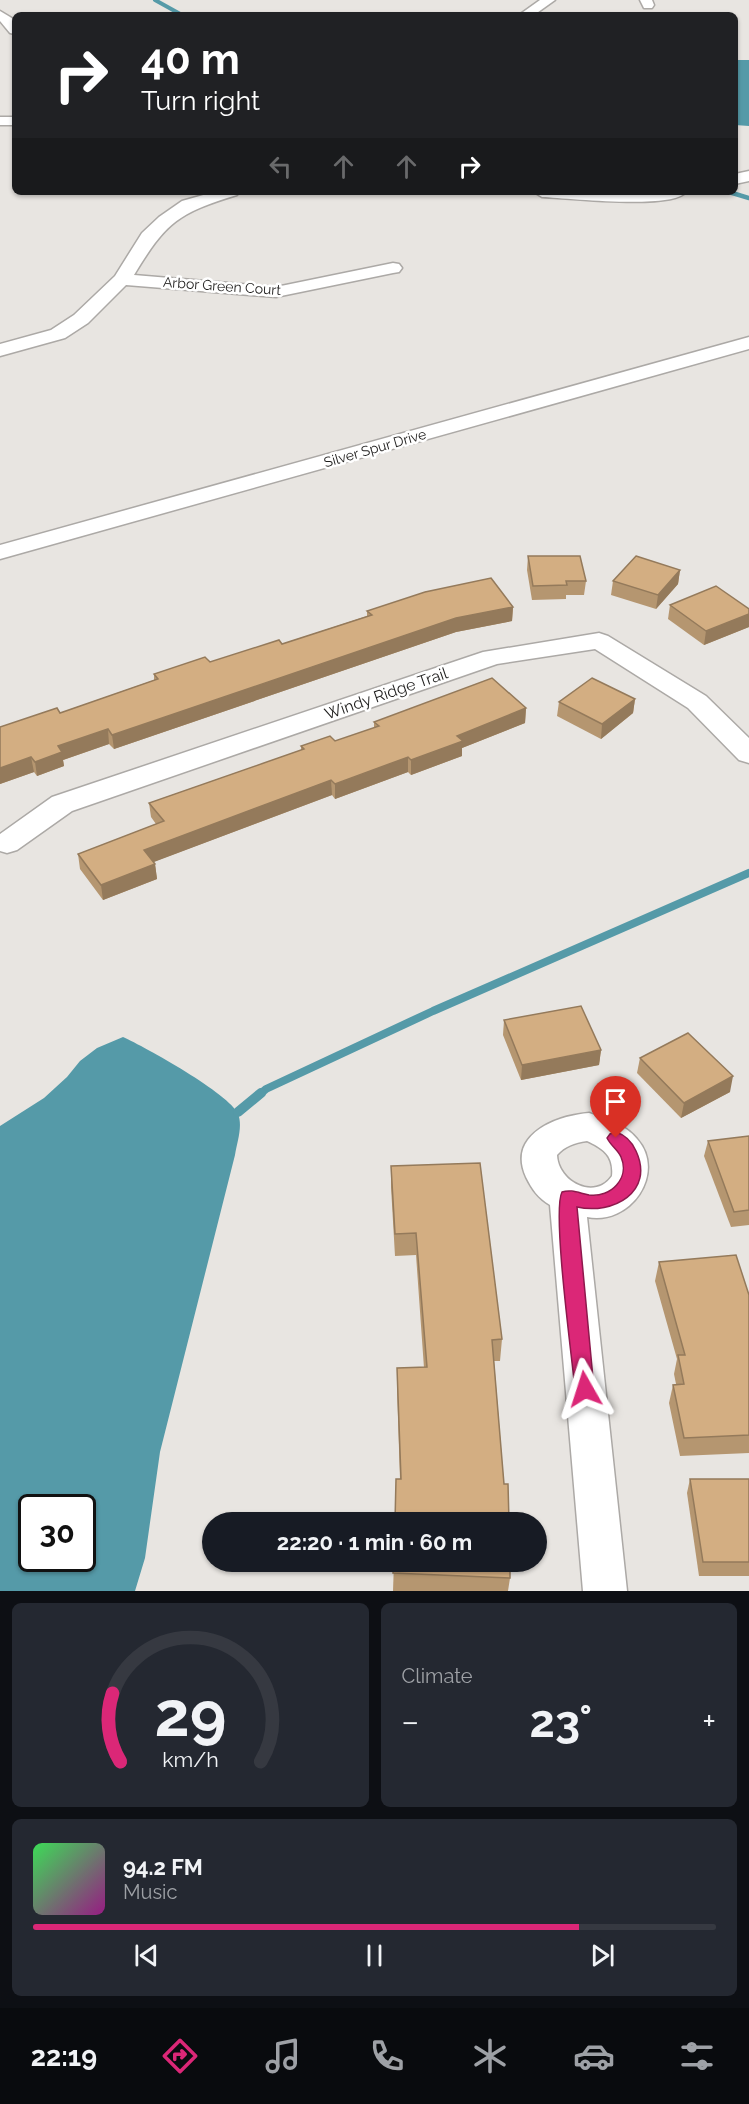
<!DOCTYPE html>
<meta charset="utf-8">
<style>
body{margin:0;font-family:Raleway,sans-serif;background:#242831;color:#f1f3f6;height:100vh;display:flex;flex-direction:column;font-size:22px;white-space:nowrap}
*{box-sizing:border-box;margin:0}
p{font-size:20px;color:#9ea1a6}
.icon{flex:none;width:33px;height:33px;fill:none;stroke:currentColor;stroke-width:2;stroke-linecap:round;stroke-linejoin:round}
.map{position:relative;height:1591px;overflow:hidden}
.details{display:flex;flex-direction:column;gap:12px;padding:12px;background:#0d0f14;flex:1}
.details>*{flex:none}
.banner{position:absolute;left:12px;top:12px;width:726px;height:183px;border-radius:9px;box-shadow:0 2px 4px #0004;background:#202124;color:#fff;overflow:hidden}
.speed{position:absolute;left:18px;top:1494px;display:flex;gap:12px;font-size:30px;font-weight:700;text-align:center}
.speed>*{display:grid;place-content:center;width:78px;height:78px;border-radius:50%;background:#171b24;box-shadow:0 2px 4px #0004;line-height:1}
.speed .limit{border:3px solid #111;border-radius:9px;background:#fff;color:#111}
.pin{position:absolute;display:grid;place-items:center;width:51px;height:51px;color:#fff;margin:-62px -26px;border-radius:50% 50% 50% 0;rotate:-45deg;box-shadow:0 0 6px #0007}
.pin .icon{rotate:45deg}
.me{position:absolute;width:66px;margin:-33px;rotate:354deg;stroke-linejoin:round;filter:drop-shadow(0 0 4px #0008)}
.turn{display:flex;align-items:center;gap:21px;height:126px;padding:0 30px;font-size:27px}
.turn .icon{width:78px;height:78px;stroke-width:2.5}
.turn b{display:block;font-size:42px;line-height:51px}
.lanes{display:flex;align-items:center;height:57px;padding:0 30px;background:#0003;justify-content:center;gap:30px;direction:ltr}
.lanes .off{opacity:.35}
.big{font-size:45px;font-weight:700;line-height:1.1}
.details .widget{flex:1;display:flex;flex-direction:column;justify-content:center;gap:9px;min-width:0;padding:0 21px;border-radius:9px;background:#242831}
.details .dial{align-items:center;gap:0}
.dial svg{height:156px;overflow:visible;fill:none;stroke:#363941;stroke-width:7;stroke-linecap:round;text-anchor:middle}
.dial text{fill:#f1f3f6;stroke:none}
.song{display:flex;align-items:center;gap:18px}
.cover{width:72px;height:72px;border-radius:9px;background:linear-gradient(135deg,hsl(130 70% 55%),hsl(310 70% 35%))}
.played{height:6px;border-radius:3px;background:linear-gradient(90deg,#db2777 80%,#363941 80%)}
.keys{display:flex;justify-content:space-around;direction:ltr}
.heat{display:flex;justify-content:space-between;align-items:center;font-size:33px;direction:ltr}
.details .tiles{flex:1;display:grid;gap:12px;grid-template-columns:1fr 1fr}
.widget:last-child{grid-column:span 2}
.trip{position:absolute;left:202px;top:1512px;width:345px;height:60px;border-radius:30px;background:#171b24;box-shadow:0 2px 4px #0004;font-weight:700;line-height:60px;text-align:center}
.tabs{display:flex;height:96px;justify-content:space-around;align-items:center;background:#090b0e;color:#9ea1a6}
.tabs .icon{width:42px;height:42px}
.tabs .on{color:#db2777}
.tabs b{font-size:27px;color:#f1f3f6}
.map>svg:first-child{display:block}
</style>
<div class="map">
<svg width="749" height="1591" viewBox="0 0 749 1591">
<rect width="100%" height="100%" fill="#e8e5e1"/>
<g fill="#559aa8" fill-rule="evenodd">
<polygon points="735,60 749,60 749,126 735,125"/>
<path d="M123,1037C145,1047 230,1094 238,1114C243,1126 237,1142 235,1155L160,1452L145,1558L135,1591H0V1126L44,1098L67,1077L80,1061L97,1048ZM32,1508H82V1558H32Z"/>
</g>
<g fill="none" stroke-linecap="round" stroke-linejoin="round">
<polyline stroke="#559aa8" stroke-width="4" points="155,0 182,15"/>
<polyline stroke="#559aa8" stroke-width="4.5" points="729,192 749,198"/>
<polyline stroke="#559aa8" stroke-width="8" points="259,1095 266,1089 433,1011 749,873"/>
<polyline stroke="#559aa8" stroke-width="10" points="238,1112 261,1093"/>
<defs>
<g id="street">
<polygon points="540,0 555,0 534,15 519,15"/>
<polygon points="640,0 652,0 654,5 652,8 644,8"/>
<polygon points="0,11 15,20 15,34 10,33 0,21"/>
<rect x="0" y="117" width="15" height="8"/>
<polygon points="749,171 749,181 735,184 735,174"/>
<path d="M214,192H239L237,195C178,213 166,222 134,275L276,287L393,263L399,264L402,268L399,272L393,273L276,297L126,285L88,323L65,338L0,356V344L51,330L74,315L115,276L142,233L159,217L182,201Z"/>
<path d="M534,192H686C672,210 567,198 542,197Z"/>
<polygon points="749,337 749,349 0,559 0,545"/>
<polygon points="599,633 608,636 706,696 749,738 749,763 739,760 688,708 595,649 497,664 72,811 17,850 7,853 0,851 0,834 52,797 483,652"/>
<path d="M589,1113C606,1119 625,1124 637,1139C667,1173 630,1226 587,1217L627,1591H583L550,1205C538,1198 532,1189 526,1177C507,1135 555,1116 589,1113ZM587,1141C604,1149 614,1156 612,1176C595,1201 558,1182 557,1155C565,1146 574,1143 587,1141Z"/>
</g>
</defs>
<use href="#street" stroke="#aca9a6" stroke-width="3"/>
<use href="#street" fill="#fff" fill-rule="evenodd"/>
</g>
<g fill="#b59670">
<polygon points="528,556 586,581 584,595 566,595 566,599 532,600 527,570"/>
<polygon points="680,570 678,584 656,609 611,595 613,581"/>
<polygon points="670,605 749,609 749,627 704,645 668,619"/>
<polygon points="513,607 512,621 456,632 114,749 109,744 63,760 64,766 37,776 34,772 0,784 0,727 60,713 154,680 154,674 210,662 282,644 367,616 367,611"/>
<polygon points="635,699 633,713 601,739 557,716 559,702"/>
<polygon points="526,708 525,723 462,748 462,756 411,775 408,772 335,799 332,795 153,862 155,864 157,879 103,900 80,869 78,854 156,824 151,817 149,803 301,750 301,746 335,741 374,728 374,722"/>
<polygon points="504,1020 601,1050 599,1065 521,1080 503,1035"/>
<polygon points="640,1058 730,1092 681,1118 637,1073"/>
<polygon points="749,1136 749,1225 731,1227 704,1156 708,1141"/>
<polygon points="391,1166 502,1339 500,1361 494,1361 504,1484 400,1479 397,1389 397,1368 424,1368 416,1255 395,1256 391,1187"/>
<polygon points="659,1262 749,1295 749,1453 680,1456 669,1403 673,1385 676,1384 674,1374 677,1359 655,1281"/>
<polygon points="690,1479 749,1479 749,1576 699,1576 687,1493"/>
<polygon points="394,1562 510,1578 508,1591 393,1591"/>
</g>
<g fill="#947a5b">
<polygon points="680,570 678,584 656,609 658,595"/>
<polygon points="513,607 512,621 456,632 114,749 112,735 456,618"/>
<polygon points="749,614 749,627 704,645 706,631"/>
<polygon points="635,699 633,713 601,739 602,724"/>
<polygon points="526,708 525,723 462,748 462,756 411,775 411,760 457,736"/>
<polygon points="108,729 109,744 63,760 64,766 37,776 35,762 58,746"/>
<polygon points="31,757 34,772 0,784 0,768"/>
<polygon points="408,757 408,772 335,799 335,784"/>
<polygon points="331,780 332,795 146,865 144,850"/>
<polygon points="155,864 157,879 103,900 101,885"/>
<polygon points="601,1050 599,1065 521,1080 522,1065"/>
<polygon points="733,1076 730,1092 681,1118 684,1103"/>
</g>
<g fill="#d3ae82" stroke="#947a5b" stroke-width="1.5">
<polygon points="528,556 580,556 586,581 566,581 567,585 533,586"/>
<polygon points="636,556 680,570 658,595 613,581"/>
<polygon points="491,578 513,607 456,618 112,735 108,729 58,746 62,752 35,762 31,757 0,768 0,727 57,708 60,713 158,679 154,674 205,657 210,662 279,640 282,644 372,615 367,611 425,592"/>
<polygon points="716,586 749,609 749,614 706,631 670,605"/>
<polygon points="492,678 526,708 457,736 463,741 411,760 408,757 335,784 331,780 144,850 155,864 101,885 78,854 164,821 149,803 304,749 301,746 330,736 335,741 379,726 374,722"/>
<polygon points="592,678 635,699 602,724 559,702"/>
<polygon points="581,1006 601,1050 522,1065 504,1020"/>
<polygon points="688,1033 733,1076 684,1103 640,1058"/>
<polygon points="749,1136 749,1210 734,1212 708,1141"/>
<polygon points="480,1163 502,1339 492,1340 504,1484 508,1484 509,1522 395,1522 396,1479 401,1479 397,1368 427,1367 416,1233 395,1234 391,1166"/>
<polygon points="736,1255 749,1295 749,1435 684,1438 673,1385 684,1384 678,1355 685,1355 659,1262"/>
<polygon points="690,1479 749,1479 749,1562 703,1562"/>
<polygon points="394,1562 510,1562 510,1578 393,1573"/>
</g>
<path fill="#db2777" stroke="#8e194d" stroke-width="1.5" d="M616,1132C625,1135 632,1142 636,1151C655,1192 613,1215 577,1207L594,1389L591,1395L585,1398L578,1395L575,1389C572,1358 552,1211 562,1192C571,1189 579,1193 589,1195C611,1198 630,1178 621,1157C618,1150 611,1146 607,1138L610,1134Z"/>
<g text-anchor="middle" stroke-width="5" stroke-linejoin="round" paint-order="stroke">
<g font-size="14" fill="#1d1c1b" stroke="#fff">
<text transform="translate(222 286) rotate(4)" y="5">Arbor Green Court</text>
<text transform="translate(375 448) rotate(-16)" y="5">Silver Spur Drive</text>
</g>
<g font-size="16" fill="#1d1c1b" stroke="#fff">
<text transform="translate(386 693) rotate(-19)" y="6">Windy Ridge Trail</text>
</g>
</g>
</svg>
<div class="speed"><div class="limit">30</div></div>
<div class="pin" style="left:616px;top:1138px;background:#d93025"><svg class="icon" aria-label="arrive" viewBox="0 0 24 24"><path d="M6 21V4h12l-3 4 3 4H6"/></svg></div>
<svg class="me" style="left:585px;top:1389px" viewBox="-20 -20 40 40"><path d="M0-17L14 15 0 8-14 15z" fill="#db2777" stroke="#fff" stroke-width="4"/></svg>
<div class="trip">22:20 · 1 min · 60 m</div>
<div class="banner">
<div class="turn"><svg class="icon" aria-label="right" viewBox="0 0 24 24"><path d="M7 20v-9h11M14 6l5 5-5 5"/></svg><div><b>40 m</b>Turn right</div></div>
<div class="lanes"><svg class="icon off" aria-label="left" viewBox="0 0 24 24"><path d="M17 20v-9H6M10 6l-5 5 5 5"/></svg><svg class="icon off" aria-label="ahead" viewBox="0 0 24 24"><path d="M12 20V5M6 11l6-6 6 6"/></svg><svg class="icon off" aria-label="ahead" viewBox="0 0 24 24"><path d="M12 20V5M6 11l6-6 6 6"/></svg><svg class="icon" aria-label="right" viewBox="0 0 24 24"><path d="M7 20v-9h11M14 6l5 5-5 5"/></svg></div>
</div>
</div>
<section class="details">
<div class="tiles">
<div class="widget dial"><svg viewBox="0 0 100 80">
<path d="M14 69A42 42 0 1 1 86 69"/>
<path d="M14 69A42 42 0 0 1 10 34" stroke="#db2777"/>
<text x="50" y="56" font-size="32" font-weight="700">29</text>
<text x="50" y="72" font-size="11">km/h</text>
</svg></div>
<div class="widget"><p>Climate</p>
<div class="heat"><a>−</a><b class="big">23°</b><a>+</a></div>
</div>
<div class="widget">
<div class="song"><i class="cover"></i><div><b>94.2 FM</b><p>Music</p></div></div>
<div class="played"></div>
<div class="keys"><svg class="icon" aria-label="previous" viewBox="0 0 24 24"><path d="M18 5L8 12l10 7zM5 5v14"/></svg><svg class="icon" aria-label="pause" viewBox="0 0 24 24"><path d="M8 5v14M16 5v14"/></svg><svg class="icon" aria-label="next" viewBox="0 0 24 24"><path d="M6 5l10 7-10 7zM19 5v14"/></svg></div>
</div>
</div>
</section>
<nav class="tabs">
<b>22:19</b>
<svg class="icon on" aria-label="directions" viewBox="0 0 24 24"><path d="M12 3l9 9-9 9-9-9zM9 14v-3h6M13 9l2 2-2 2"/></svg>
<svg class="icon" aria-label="music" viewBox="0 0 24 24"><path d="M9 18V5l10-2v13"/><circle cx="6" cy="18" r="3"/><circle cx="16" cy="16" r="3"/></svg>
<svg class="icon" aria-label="phone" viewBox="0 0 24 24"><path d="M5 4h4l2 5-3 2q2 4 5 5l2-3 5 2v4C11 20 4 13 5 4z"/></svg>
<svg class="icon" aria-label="climate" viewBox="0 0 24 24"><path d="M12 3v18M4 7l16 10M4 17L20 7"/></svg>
<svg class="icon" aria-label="car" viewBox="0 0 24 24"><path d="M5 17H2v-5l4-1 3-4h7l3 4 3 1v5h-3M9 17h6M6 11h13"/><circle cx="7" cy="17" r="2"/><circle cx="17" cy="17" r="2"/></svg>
<svg class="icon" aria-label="filters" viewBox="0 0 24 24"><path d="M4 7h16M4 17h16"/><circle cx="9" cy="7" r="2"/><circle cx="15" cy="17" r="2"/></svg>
</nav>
